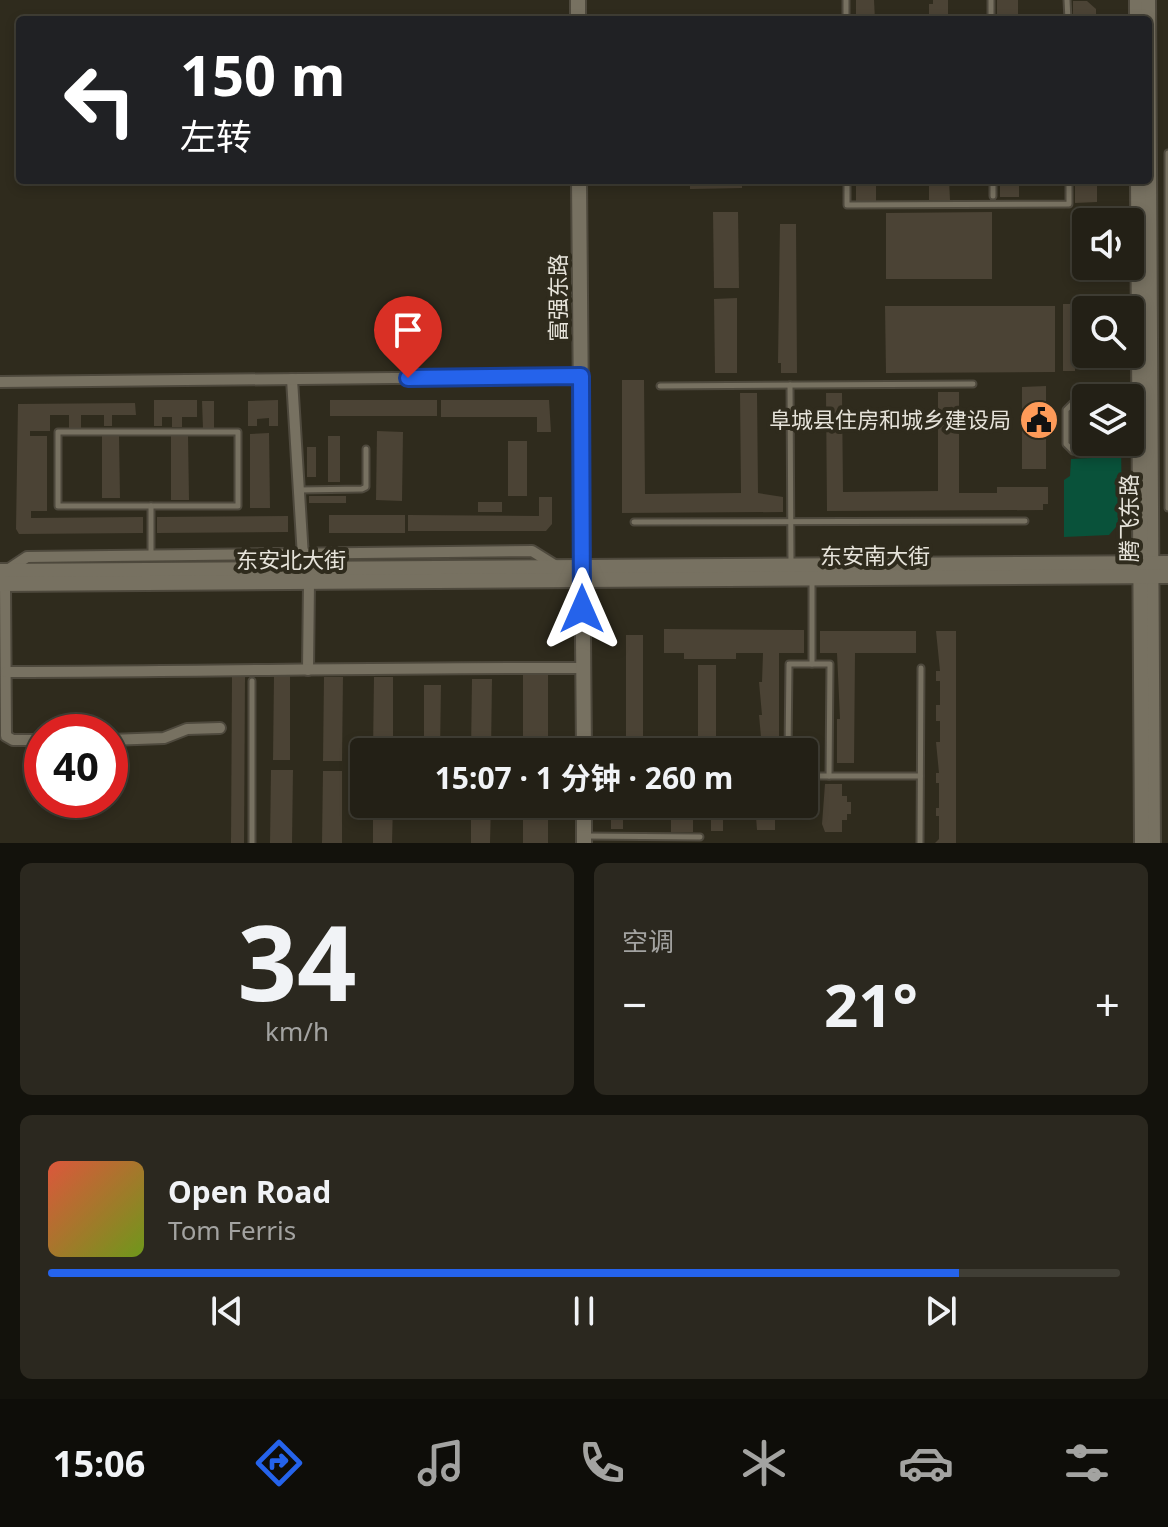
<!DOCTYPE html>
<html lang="zh">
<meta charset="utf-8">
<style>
body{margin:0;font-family:"Noto Sans","Noto Sans SC",sans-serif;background:#2b281f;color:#f1f3f6;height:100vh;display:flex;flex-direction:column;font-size:30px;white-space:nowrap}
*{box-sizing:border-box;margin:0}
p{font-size:26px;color:#a3a3a1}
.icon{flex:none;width:44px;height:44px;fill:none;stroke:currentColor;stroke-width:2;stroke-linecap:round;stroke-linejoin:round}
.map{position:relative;height:843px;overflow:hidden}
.details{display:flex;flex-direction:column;gap:20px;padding:20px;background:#13120c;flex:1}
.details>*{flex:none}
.guide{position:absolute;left:16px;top:16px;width:1136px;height:168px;border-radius:8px;box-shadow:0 4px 12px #0003,0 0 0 2px #403e35;background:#202124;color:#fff;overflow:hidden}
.controls{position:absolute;left:1072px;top:208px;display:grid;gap:16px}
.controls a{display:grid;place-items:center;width:72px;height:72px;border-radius:8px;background:#232016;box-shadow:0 4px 12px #0003,0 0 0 2px #403e35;font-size:40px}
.speed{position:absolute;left:24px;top:714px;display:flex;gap:16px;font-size:40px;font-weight:700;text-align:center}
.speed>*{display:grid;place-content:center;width:104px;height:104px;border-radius:50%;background:#232016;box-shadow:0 4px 12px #0003,0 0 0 2px #403e35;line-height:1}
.speed .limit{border:12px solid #d22;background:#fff;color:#111}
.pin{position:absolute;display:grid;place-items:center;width:68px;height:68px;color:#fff;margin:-82px -34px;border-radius:50% 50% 50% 0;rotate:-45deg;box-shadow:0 0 8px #0007}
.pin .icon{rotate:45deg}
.me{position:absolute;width:88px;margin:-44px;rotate:0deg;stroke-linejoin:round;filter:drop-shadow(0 0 6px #0008)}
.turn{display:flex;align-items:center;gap:28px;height:168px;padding:0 32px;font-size:36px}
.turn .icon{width:104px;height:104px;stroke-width:2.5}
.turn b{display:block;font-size:56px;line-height:68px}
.big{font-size:60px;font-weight:700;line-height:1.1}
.details .widget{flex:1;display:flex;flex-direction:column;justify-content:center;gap:12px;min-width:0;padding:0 28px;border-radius:12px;background:#2b281f}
.details .dial{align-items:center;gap:0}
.dial b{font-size:104px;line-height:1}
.song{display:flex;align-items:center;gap:24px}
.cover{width:96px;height:96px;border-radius:12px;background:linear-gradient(135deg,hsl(10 70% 55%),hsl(80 70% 35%))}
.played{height:8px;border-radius:4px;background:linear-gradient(90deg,#2563eb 85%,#403e35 85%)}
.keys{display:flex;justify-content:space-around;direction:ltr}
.heat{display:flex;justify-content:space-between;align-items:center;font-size:44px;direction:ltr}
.details .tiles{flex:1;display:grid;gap:20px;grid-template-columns:1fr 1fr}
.widget:last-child{grid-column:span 2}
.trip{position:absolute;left:350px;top:738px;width:468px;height:80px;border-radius:8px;background:#232016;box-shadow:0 4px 12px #0003,0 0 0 2px #403e35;font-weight:700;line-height:80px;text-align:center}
.tabs{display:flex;height:128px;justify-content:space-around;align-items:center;background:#0e0d09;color:#a3a3a1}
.tabs .icon{width:56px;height:56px}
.tabs .on{color:#2563eb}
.tabs b{font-size:36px;color:#f1f3f6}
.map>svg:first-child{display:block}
</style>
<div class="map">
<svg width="1168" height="843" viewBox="0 0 1168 843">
<rect width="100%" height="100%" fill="#2f2b1d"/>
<polygon fill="#09523a" points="1114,442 1121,442 1122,520 1109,535 1064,537 1064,480 1070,476 1071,459 1113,457"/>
<g fill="#4b4335">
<polygon points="856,0 874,0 875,20 856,20"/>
<polygon points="933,0 948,0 948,20 933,20 929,16 929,4 933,4"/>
<rect x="997" y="0" width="21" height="20"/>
<polygon points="1073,1 1087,1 1096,9 1096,20 1073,20"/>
<polygon points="690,180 742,180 742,188 690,189"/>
<rect x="856" y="180" width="20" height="21"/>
<polygon points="929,180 949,180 950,200 929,200"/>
<rect x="1000" y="180" width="19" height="17"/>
<polygon points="1075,180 1097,180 1097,202 1075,203"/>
<polygon points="713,212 738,212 739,288 714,288"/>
<polygon points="992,212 992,279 886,279 886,213"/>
<polygon points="780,224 796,224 797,373 781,373 781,363 778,363"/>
<polygon points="737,298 737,373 715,373 714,299"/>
<polygon points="1063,304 1074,304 1075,371 1063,371"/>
<polygon points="885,306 1055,306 1055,372 886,373"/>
<polygon points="622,380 644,380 645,494 741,493 740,393 757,393 758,493 783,497 783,512 622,513"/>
<polygon points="1046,386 1046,469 1022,469 1022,387"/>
<polygon points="938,392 959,392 959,493 997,493 997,487 1048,487 1048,504 1043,504 1043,510 827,511 826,393 842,393 843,492 938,491"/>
<polygon points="154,400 197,400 197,417 182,417 182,427 172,427 172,417 162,417 162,426 154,426"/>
<polygon points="278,400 278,426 269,426 269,418 257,419 257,426 248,426 248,401"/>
<rect x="330" y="400" width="107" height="16"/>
<polygon points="441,400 549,400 551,432 537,432 537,417 441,417"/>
<polygon points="202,401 214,401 214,429 203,429"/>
<polygon points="135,403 136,415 112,415 112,426 104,426 104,415 81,415 81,428 69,428 69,415 50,415 50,431 30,431 30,436 47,436 47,511 31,511 31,518 143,517 143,533 19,534 16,529 18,404"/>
<polygon points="377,431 403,432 402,501 376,500"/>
<polygon points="269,433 270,508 250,508 250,434"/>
<polygon points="102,436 119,436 120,498 102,498"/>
<polygon points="171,436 188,436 189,500 171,500"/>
<rect x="328" y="436" width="12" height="46"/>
<rect x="508" y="441" width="19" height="55"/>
<rect x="307" y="447" width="9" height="30"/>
<rect x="309" y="496" width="37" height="7"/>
<polygon points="539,497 552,497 552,524 546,531 408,531 408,515 539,516"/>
<rect x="478" y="502" width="24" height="10"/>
<rect x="329" y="515" width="76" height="18"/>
<polygon points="288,516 288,532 157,533 157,517"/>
<polygon points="664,629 804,630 804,653 779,653 779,752 759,752 762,748 759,715 762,715 759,682 762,682 763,653 736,653 736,659 684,659 684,653 664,653"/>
<polygon points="820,631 916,631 916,653 855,653 854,763 837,763 837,719 840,719 837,653 820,653"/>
<polygon points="936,631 956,631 956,843 935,843 939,839 939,816 936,816 936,808 939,808 939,783 936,783 936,773 939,773 936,742 940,742 940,721 936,721 936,705 940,705 940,681 936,681 936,671 940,671"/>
<rect x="626" y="635" width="17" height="117"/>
<rect x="698" y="665" width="18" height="87"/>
<rect x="523" y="674" width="25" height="78"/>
<polygon points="274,676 290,676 290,760 273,760"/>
<polygon points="232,677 245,677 244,843 231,843"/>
<polygon points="324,677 343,677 342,761 323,761"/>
<polygon points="374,677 393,677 393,752 373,752"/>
<polygon points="472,679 492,679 491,752 471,752"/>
<polygon points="424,685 441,685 440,752 424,752"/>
<polygon points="271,770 293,770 292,843 270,843"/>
<polygon points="323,771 342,771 342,843 322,843"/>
<polygon points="825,784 842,784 842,796 847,796 847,802 851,802 851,814 847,814 847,820 842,820 842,832 825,832 822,824"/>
<polygon points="373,804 393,804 392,843 373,843"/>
<rect x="423" y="804" width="17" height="12"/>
<polygon points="471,804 491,804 490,843 471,843"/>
<rect x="523" y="804" width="25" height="39"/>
<rect x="611" y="804" width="12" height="25"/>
<rect x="671" y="804" width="22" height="28"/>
<polygon points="755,804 784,804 780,818 775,818 775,830 757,830"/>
<rect x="711" y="809" width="12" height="22"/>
</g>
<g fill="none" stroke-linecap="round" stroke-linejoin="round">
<defs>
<g id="lane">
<polyline points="846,0 846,20"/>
<polyline points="991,0 991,20"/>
<polyline points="1067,0 1068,20"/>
<polyline points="1168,153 1168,508"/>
<polyline points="847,180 847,205 1069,204 1069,180"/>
<polyline points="993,180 993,196"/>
<polyline points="790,385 791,564"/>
<polyline points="660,386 973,384"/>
<polyline points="1086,403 1073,403 1066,410 1066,444 1073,451 1104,451 1105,442"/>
<rect x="58" y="432" width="180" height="74"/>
<polyline points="299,490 362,489 366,487 366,449"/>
<polyline points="151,506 151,555"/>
<polyline points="634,522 1025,521"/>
<polyline points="812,664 812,581"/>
<polyline points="788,752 789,664 830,664 829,776"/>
<polyline points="804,776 920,776"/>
<polyline points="585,836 700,837"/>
<polyline points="252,843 252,681"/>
<polyline points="920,843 921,668"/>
</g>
<g id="street">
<polyline points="292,379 303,557"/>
<polyline points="0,382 581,376"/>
<polyline points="6,571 27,557 532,551 556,566"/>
<polyline points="5,584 6,736 13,740 42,740"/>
<polyline points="308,670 309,582"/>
<path d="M6,672C198,672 390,667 583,668"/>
<polyline points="110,740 164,738 187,729 220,728"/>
</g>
<g id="secondary">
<polyline points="578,0 578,20"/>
<polyline points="1137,0 1137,20"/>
<polyline points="1148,0 1153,843"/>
<polyline points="579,180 584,752"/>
<polyline points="1138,180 1142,843"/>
<polyline points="0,571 1168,563"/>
<polyline points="0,584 1168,576"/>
<polyline points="584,804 584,843"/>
</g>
</defs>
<use href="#lane" stroke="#4e493d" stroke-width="9"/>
<use href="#street" stroke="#4e493d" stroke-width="14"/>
<use href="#secondary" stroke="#4e493d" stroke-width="18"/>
<use href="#lane" stroke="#777161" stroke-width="5"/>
<use href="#street" stroke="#777161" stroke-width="10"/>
<use href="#secondary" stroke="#777161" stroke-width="14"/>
</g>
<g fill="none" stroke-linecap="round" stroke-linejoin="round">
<defs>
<polyline id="route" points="408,378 581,376 582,609"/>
</defs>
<use href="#route" stroke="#184099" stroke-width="20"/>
<use href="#route" stroke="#2563eb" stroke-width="14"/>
</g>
<defs>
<symbol id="civic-disc" viewBox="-11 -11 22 22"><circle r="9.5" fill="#fe9b59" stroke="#2f2b1d"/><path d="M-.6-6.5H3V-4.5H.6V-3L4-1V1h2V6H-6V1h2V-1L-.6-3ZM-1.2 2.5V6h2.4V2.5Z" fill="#111"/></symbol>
</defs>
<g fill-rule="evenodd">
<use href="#civic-disc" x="1017" y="398" width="44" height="44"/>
</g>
<g text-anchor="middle" stroke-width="8" stroke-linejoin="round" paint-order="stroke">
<g font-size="22" fill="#e6e3da" stroke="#2f2b1d">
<text transform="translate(558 298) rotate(-90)" y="8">富强东路</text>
<text transform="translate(1129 518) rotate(-90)" y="8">腾飞东路</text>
<text x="875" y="564">东安南大街</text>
<text x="291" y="568">东安北大街</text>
</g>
<g font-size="22" fill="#e6e3da" stroke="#2f2b1d" text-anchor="end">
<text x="1011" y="428">阜城县住房和城乡建设局</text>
</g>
</g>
</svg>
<div class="controls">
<a><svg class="icon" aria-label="sound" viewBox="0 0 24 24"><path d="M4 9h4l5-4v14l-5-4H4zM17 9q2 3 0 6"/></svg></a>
<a><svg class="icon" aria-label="search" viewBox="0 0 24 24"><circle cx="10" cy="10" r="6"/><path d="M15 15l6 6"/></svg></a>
<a><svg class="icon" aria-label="layers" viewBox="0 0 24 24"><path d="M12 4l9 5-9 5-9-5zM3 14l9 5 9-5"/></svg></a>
</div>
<div class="speed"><div class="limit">40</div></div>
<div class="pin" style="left:408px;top:378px;background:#d93025"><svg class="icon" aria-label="arrive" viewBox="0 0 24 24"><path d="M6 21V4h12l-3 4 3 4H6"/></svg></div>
<svg class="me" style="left:582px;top:609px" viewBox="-20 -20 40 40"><path d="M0-17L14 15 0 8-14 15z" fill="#2563eb" stroke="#fff" stroke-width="4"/></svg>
<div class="trip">15:07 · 1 分钟 · 260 m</div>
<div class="guide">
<div class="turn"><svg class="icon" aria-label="left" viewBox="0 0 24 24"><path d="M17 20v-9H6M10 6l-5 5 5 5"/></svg><div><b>150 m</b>左转</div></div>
</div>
</div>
<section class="details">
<div class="tiles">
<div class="widget dial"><b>34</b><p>km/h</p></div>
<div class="widget"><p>空调</p>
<div class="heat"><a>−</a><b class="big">21°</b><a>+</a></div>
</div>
<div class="widget">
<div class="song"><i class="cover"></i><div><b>Open Road</b><p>Tom Ferris</p></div></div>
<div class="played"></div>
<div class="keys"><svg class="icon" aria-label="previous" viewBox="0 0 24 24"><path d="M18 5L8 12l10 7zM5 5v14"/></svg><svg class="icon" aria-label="pause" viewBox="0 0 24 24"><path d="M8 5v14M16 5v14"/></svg><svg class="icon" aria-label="next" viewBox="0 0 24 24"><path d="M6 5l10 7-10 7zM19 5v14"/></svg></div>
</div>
</div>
</section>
<nav class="tabs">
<b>15:06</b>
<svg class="icon on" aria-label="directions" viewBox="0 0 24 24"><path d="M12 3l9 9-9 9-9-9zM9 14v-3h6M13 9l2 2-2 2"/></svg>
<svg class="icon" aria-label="music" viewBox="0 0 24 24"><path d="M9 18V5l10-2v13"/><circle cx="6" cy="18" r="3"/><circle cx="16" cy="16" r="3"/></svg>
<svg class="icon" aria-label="phone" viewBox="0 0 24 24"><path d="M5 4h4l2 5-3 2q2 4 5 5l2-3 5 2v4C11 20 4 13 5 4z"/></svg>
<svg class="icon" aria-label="climate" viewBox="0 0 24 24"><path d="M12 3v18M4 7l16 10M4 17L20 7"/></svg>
<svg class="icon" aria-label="car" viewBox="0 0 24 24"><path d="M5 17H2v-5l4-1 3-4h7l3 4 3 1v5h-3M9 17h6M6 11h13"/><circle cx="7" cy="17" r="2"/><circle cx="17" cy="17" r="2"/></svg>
<svg class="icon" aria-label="filters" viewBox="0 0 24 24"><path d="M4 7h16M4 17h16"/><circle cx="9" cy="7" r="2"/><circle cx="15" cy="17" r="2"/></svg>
</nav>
